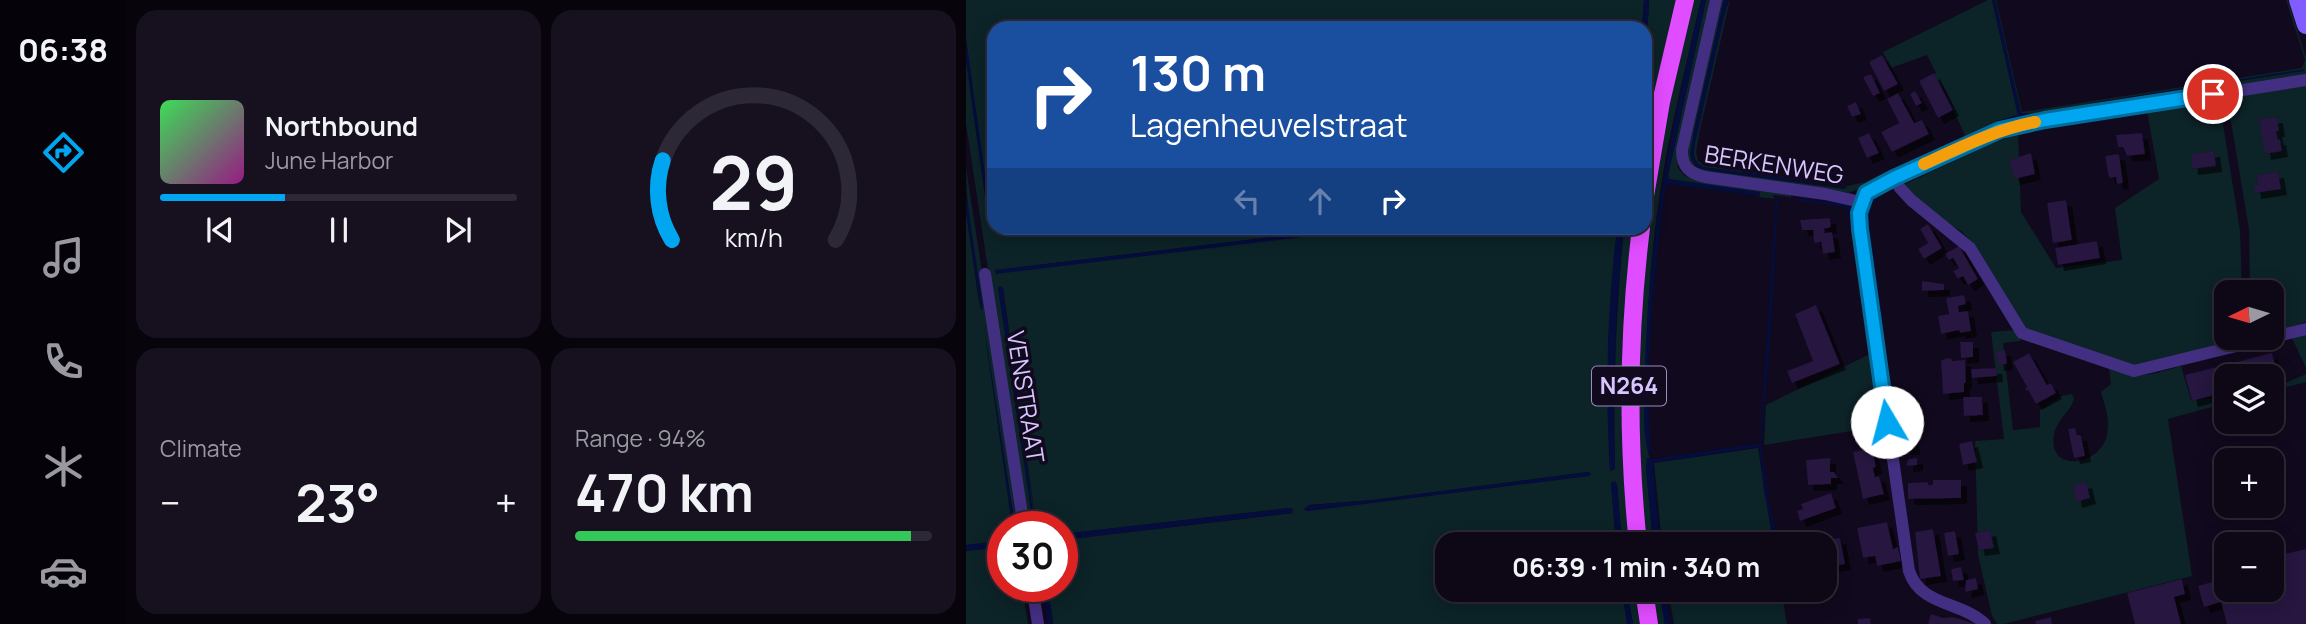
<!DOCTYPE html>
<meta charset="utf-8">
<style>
body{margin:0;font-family:Manrope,sans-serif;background:#16101f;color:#f1f3f6;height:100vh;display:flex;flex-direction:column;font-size:26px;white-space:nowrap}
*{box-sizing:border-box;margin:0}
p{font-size:23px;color:#9a99a1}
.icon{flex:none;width:38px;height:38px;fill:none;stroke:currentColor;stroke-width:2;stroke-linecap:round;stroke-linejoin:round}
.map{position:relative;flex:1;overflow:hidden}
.drawer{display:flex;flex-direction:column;gap:10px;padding:10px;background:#07040c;width:840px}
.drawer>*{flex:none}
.banner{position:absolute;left:21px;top:21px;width:665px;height:214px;border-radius:21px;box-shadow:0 4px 18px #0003,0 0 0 2px #2d2835;background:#1a4fa0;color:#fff;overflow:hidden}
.needle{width:46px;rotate:265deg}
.controls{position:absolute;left:1248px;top:280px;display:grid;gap:14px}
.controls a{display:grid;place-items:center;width:70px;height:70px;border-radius:14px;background:#0d0716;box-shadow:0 4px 18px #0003,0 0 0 2px #2d2835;font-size:35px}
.speed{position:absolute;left:21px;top:511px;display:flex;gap:14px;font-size:35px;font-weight:700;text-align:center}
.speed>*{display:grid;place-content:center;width:91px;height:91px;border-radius:50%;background:#0d0716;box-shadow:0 4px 18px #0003,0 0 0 2px #2d2835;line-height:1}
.speed .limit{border:10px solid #d22;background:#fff;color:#111}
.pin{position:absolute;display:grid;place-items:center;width:60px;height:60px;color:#fff;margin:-30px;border:4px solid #fff;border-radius:50%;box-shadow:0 2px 7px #0007}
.me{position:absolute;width:77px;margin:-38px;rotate:352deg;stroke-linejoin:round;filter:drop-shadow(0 0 5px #0008)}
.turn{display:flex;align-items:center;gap:24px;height:147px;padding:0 28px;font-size:32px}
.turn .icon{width:91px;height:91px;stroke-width:2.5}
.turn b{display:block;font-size:49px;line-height:60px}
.lanes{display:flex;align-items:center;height:66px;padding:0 28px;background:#0003;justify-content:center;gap:35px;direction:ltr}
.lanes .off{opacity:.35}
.big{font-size:52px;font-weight:700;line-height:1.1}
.drawer .widget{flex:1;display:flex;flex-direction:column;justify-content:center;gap:10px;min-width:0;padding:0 24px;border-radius:21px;background:#16101f}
.drawer .dial{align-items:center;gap:0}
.dial svg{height:182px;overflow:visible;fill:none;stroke:#2d2835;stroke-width:7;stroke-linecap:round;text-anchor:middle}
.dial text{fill:#f1f3f6;stroke:none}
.song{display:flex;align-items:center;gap:21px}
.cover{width:84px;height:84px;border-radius:10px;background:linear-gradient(135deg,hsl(130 70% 55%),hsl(310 70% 35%))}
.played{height:7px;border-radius:4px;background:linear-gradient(90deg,#00a7f0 35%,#2d2835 35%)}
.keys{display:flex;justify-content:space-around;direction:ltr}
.heat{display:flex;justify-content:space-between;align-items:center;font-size:38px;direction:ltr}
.charge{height:10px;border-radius:5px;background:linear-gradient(90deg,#34c759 94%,#2d2835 0)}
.drawer .tiles{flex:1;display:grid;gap:10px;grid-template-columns:repeat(2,1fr)}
.trip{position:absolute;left:469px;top:532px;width:402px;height:70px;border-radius:21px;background:#0d0716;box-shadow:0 4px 18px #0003,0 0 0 2px #2d2835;font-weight:700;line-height:70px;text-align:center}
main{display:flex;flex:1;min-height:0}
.tabs{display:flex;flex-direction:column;width:126px;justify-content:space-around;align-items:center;background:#050309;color:#9a99a1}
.tabs .icon{width:49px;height:49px}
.tabs .active{color:#00a7f0}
.tabs b{font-size:32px;color:#f1f3f6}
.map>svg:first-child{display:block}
</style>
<main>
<nav class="tabs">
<b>06:38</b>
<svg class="icon active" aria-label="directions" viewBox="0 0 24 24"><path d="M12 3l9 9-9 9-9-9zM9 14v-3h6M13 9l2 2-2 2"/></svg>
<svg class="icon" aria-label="music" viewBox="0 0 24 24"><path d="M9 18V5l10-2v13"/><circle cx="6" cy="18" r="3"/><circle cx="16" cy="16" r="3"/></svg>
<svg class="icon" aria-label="phone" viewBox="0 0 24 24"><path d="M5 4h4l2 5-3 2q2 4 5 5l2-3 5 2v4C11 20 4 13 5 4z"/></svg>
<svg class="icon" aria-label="climate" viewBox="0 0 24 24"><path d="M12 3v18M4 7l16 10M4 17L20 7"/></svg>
<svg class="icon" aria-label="car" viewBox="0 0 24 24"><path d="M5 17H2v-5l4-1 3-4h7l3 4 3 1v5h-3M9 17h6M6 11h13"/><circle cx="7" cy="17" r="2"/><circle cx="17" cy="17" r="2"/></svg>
</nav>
<section class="drawer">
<div class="tiles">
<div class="widget">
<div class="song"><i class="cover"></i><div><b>Northbound</b><p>June Harbor</p></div></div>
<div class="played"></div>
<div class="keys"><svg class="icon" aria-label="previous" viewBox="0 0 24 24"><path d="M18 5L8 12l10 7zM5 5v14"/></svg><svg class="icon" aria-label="pause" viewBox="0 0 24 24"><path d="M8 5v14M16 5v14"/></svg><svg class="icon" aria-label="next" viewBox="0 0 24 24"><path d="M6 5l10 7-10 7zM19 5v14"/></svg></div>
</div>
<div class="widget dial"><svg viewBox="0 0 100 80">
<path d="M14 69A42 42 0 1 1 86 69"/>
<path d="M14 69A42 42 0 0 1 10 34" stroke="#00a7f0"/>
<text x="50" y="56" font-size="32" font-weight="700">29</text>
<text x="50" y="72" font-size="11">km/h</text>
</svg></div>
<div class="widget"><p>Climate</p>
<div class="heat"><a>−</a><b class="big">23°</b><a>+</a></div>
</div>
<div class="widget"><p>Range · 94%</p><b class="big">470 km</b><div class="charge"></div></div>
</div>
</section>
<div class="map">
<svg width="1340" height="624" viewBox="0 0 1340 624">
<defs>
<filter id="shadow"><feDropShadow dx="6" dy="6" stdDeviation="0" flood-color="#0009"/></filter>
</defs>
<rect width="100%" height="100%" fill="#11091d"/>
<g fill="#0c2327" fill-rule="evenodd">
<path d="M0,0H678L676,28H28V228H382L30,270L412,228H651L642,343L644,471L649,469C647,387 650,309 658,228H667L664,544H656L651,484L645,482L650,544H481V590H656L661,624H87L82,586H96V540L327,513L323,508L96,534V527H61L0,124V60L19,195L21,196L0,39ZM33,287L37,288L70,524ZM622,472L625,474L622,476L341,511L343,505L407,500Z"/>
<polygon points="683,0 711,0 679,155 679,73"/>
<path d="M726,0H735C723,52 710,104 700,156C682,254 677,353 682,453L684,458H682L680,467L687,544H678L670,376L677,261L694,147Z"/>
<polygon points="740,0 747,0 711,157 712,168 719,176 734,179 825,192 825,200 824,197 808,195 807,197 810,199 793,197 794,196 703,179 702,176"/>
<path d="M753,0H758L728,131L725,159L730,167L746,171L879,189L880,186L737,167C731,164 728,161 728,155C727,137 755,15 764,0L733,134L730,152L732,161L741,166L881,186L899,182L923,170L925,175L883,193L729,172L718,151Z"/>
<path d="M1022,0H1026L1052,115L1031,121L1032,123L1065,113L1055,114L1029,0H1030L1056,112L1336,68L1339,60L1320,0H1322L1340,58V76L1001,140L976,85L973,86L967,75L970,73L961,55L925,68L917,52ZM1339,69L1126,104V103Z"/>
<polygon points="1340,85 1340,322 1306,332 1306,292 1284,292 1283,229 1261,98"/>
<polygon points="1253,99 1274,230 1276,292 1260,292 1260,338 1272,338 1271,341 1174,369 1061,334 1002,238 995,231 969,216 937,185 1031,141 1052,133 1055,212 1090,268 1156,260 1149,208 1193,179 1181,111"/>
<path d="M0,167L55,527H49L18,326L47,527H37V541L0,545V212L14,309C11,262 0,215 0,167Z"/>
<path d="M1050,330L1055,341L1037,343L1047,430L1074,427V410L1095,396L1106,394L1108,398C1106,411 1091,418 1088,435C1081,474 1136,466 1141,434C1144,419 1139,406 1135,392L1145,384L1143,369C1176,380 1182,375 1215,366L1225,400L1260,397V403L1202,419L1226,576L1038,624H1031L1026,616L1012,555L1009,441L1038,439L1025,332Z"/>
<polygon points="1340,332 1340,368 1325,336"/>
<polygon points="906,353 917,426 798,445 800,405"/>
<polygon points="1340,374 1340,382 1306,391 1306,389"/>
<polygon points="792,448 807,544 696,544 688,463"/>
<polygon points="37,547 37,586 56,586 62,624 0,624 0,551"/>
<polygon points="661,590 671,590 676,624 667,624"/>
<polygon points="684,590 693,590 699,624 690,624"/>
<polygon points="702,590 815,590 821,624 708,624"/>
</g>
<g fill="#040d3b">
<polygon points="678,0 683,0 679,73 679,28 676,28"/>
<path d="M735,0H740L702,176L703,179L794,192V194L793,196L704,184L700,185C688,273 678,363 685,453L683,454C675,434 679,391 679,369C682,240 706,125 735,0Z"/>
<path d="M758,0H762L731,135C728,147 724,159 737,167L881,186V188L746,171L730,167L724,155L728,131Z"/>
<polygon points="1026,0 1029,0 1055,113 1066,114 1032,123 1031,121 1052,115"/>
<polygon points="0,39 22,195 21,196 19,196 0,60"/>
<polygon points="1339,69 1338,71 1126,104 1126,103"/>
<polygon points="1036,136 1043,137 1018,146 939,183"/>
<polygon points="0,193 17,308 15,310 0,212"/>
<polygon points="915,193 917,195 906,204 903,221 918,330 915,330 900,216 904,203"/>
<polygon points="810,198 812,198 804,344 795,445 803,503 810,530 807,531 798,492 793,447 687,463 694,544 687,544 680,467 681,458 687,459 794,443"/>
<polygon points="830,198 879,204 885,207 886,217 883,217 882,210 878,207 831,201"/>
<polygon points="382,228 412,228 30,274 29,270"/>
<path d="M651,228H658C649,308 646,388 649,469L644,471C639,390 641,309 651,228Z"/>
<polygon points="34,286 37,288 69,526 67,525 32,288"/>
<polygon points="18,326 49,527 46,526"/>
<polygon points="900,330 902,330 911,402 908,400"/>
<polygon points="623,472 625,474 623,476 340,511 338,509 343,505 407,500"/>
<polygon points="649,481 651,484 656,544 650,544 645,483"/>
<polygon points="323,508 327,509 326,513 96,540 96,534"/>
<polygon points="37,541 37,547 0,551 0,545"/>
<polygon points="76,586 82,586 87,624 82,624"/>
<polygon points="656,590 661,590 667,624 661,624"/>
<polygon points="693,590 699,590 705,624 699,624"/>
</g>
<g fill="#25133f" filter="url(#shadow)">
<polygon points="916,55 932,84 918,91 903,62"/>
<polygon points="968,73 987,110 972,118 953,81"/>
<polygon points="905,74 914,93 907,96 897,77"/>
<polygon points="949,91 956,103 950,106 944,94"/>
<polygon points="932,93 948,123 956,120 963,134 926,152 915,132 933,123 921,99"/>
<polygon points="890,102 895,114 886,117 881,106"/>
<polygon points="1311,117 1313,131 1310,131 1312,140 1314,139 1316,151 1299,154 1293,119"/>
<polygon points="903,133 913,153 901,158 892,138"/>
<polygon points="1176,133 1179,154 1161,156 1157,147 1152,147 1150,135"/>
<polygon points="1248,151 1250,166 1226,169 1225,154"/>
<polygon points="1065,153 1069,174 1048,179 1043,160"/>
<polygon points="1153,154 1157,183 1151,184 1150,177 1143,178 1139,156"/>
<polygon points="1312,172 1315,189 1289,193 1288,185 1292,185 1290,175"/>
<polygon points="1100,200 1106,240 1087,243 1081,203"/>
<polygon points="864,218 865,227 858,229 859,233 866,232 869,252 857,254 855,242 848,243 847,230 836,230 834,220"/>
<polygon points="962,224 976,248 958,259 952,249 962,243 954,229"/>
<polygon points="1131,241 1134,258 1092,265 1089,248"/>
<polygon points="993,246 1012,279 1002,285 997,276 992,279 987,271 993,268 987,258 983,260 979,254"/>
<polygon points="956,281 978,284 978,290 956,291"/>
<polygon points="998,295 1000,304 992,306 993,312 1002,311 1005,331 994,333 993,330 975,334 972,316 983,314 980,298"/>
<polygon points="850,305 874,364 826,383 821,371 847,361 829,314"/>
<polygon points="994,342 1007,342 1007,357 995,358"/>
<polygon points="1039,350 1041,364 1032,365 1030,351"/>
<polygon points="1063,353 1081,385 1085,383 1090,393 1070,404 1062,390 1060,391 1059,388 1061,387 1047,362"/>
<polygon points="1306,353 1313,379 1306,381 1306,376 1260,376 1260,392 1226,401 1219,375"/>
<polygon points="985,358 986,361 999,360 1000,383 998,383 998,392 977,394 975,361 978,359"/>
<polygon points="1030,368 1031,376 1006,378 1005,369"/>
<polygon points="997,397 1016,397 1017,415 998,416"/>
<polygon points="1109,428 1111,435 1115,435 1119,456 1108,458 1102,429"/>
<polygon points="947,434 948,449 938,449 936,435"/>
<polygon points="1006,441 1011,462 997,465 993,444"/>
<polygon points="906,448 910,467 907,468 909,477 913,476 918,494 897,499 887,452"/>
<polygon points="864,458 864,472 868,472 872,478 865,478 865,484 842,485 840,460"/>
<polygon points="951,458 951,465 941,466 941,462 943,459"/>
<polygon points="967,480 995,480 995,498 942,499 942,483 962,482 962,485 967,485"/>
<polygon points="1120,482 1124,498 1110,502 1107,485"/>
<polygon points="865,493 870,508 834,521 831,511 837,509 835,504"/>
<polygon points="921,522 927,549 932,547 935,561 911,566 909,556 897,558 891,528"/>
<polygon points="967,529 975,576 954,579 949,532"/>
<polygon points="1024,530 1028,548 1013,550 1009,533"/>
<polygon points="989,531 993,554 982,556 978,533"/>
<polygon points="874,538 879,564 866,566 861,540"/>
<polygon points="1340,549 1340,624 1261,624 1255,602 1238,607 1232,586 1246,582 1246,580 1248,579 1246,572 1260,568 1260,590 1306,590 1306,557"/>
<polygon points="995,567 998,580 987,581 985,569"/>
<polygon points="1010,578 1012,589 999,592 1000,580"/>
<polygon points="1216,579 1219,594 1208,597 1215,624 1169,624 1161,593"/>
<polygon points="965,614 977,618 987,617 1010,624 962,624"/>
<polygon points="1085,617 1086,624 1070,624 1069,621"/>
<polygon points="904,618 905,624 892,624 892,619"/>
</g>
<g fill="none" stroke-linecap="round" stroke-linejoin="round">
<g stroke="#432f81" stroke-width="12">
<path d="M750,0L716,150C716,167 723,173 739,177L859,194L895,202"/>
<polyline points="928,178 934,188 945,200 1004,248 1056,333 1168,371 1340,329"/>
<polyline points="19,274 58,527"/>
<polyline points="66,586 72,624"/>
<path d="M1019,624C996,601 955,607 943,571L894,229L893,213L900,193L928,178L1021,134L1049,126L1340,80"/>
</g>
<polyline stroke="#815cff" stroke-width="18" points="1332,0 1340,25"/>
<g stroke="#e04cff" stroke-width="18">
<polyline points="679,196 695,102 719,0"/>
<path d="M672,544C661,438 662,333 675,228"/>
<polyline points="678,590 683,624"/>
</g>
</g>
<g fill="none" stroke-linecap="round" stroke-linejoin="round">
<defs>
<polyline id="route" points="921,422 894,229 893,213 900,193 928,178 1034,130 1079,120 1247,94"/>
</defs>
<use href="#route" stroke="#006d9c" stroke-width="18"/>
<use href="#route" stroke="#00a7f0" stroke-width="12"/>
<path stroke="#f59e0b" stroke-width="12" d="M958,164C995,147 1029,130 1069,122"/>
</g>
<g text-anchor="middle" stroke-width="7" stroke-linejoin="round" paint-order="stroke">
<rect fill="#11091d" stroke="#9c8dbb" stroke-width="2" x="626" y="366.5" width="74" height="39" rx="5"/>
<g font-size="23" font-weight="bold" fill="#d7c5ff">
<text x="663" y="394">N264</text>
</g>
<g font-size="24" fill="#d7c5ff" stroke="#11091d">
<text transform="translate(808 165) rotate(9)" y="8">BERKENWEG</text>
<text transform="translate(59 397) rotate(81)" y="8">VENSTRAAT</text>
</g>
</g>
</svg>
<div class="controls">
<a><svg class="needle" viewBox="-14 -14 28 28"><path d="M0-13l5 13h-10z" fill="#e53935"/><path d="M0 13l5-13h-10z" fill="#9a99a1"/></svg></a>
<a><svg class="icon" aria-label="layers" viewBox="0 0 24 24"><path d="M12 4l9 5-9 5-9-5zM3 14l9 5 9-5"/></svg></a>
<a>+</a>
<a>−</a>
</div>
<div class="speed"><div class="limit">30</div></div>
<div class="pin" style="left:1247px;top:94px;background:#d93025"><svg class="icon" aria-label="arrive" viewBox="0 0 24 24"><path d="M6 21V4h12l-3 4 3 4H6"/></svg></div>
<svg class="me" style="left:921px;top:422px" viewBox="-20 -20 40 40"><circle r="19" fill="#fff"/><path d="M0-13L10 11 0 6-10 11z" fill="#00a7f0"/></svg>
<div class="trip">06:39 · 1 min · 340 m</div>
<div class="banner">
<div class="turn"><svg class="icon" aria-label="right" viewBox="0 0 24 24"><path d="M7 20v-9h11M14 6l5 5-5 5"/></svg><div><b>130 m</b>Lagenheuvelstraat</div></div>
<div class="lanes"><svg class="icon off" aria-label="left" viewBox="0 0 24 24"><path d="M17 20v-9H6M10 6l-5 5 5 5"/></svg><svg class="icon off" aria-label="ahead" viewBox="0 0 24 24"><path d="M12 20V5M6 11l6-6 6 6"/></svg><svg class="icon" aria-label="right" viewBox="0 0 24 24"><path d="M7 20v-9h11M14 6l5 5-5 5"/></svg></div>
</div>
</div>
</main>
